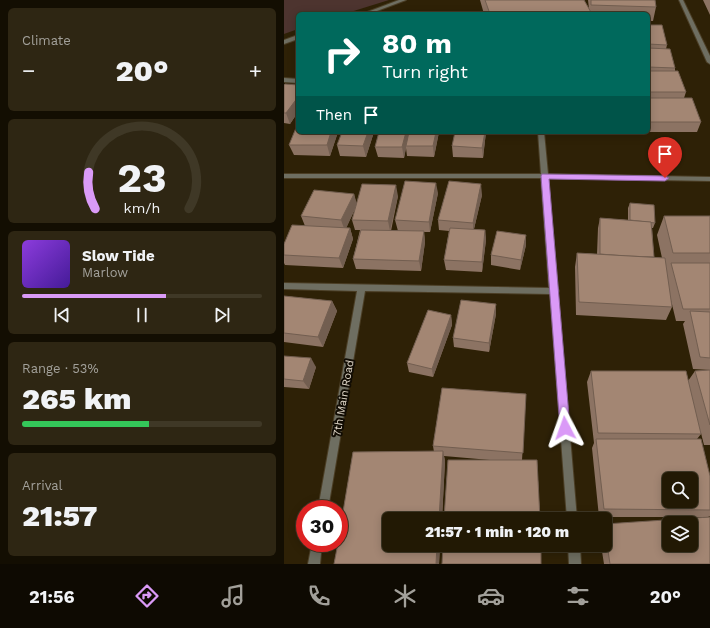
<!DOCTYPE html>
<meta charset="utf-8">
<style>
body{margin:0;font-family:"Work Sans",sans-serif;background:#2e2613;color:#f1f3f6;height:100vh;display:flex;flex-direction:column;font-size:15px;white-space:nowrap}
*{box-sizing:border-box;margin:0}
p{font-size:13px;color:#a2a09a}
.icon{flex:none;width:22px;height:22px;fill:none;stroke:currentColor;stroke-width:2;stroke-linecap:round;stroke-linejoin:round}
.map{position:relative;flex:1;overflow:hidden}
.details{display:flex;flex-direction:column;gap:8px;padding:8px;background:#130e02;width:284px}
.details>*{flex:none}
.guide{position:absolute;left:12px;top:12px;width:354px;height:122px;border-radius:6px;box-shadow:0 2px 10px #0003,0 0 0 1px #3f3826;background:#00695c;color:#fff;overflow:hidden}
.buttons{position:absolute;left:378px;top:472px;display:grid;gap:8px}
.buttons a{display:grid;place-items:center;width:36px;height:36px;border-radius:6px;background:#221904;box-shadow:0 2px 10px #0003,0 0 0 1px #3f3826;font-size:20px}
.speed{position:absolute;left:12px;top:500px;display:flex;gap:8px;font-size:20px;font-weight:700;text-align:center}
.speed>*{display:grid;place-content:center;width:52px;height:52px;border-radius:50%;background:#221904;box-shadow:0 2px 10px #0003,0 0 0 1px #3f3826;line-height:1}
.speed .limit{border:6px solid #d22;background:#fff;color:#111}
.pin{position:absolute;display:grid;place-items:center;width:34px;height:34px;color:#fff;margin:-41px -17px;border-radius:50% 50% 50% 0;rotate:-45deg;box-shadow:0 0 4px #0007}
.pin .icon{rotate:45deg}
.me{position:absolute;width:44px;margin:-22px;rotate:356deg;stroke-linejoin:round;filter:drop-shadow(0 0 3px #0008)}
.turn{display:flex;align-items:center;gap:14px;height:84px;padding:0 20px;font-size:18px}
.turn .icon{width:52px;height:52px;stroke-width:2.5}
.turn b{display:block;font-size:28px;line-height:34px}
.then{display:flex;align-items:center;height:38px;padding:0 20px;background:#0003;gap:8px;font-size:15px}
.big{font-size:30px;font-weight:800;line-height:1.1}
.details .tile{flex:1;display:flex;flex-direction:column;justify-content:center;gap:6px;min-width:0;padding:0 14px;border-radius:6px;background:#2e2613}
.details .dial{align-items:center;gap:0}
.dial svg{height:104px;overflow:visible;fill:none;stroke:#3f3826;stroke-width:7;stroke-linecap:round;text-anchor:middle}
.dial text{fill:#f1f3f6;stroke:none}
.song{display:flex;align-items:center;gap:12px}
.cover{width:48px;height:48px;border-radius:6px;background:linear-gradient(135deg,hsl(270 70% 55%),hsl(260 70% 35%))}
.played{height:4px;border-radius:2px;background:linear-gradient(90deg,#da9af7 60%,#3f3826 60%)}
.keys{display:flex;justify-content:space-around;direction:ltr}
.heat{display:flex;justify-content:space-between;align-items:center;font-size:22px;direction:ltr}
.charge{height:6px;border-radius:3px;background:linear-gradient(90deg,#34c759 53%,#3f3826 0)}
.trip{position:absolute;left:98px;top:512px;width:230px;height:40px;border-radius:6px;background:#221904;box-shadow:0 2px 10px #0003,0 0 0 1px #3f3826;font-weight:800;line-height:40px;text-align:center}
.tab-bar{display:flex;height:64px;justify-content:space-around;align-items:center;background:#0e0a02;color:#a2a09a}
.tab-bar .icon{width:28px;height:28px}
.tab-bar .on{color:#da9af7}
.tab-bar b{font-size:18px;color:#f1f3f6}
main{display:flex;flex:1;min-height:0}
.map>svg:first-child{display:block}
</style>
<main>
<section class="details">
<div class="tile"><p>Climate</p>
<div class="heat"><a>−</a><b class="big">20°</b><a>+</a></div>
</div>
<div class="tile dial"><svg viewBox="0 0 100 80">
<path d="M14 69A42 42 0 1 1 86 69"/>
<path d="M14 69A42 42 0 0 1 9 41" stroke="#da9af7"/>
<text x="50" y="56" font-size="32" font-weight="700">23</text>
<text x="50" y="72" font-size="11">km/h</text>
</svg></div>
<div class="tile">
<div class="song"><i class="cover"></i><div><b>Slow Tide</b><p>Marlow</p></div></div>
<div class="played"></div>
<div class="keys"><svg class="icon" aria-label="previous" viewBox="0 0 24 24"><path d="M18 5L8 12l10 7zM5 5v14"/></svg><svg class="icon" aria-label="pause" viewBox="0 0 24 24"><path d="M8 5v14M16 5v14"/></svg><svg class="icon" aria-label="next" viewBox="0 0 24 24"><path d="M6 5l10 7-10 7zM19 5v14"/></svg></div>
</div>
<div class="tile"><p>Range · 53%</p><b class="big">265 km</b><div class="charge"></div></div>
<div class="tile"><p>Arrival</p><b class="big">21:57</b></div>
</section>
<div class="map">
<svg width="426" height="564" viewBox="0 0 426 564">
<rect width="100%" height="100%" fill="#2e2106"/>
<polygon fill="#4d342f" points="0,0 105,0 60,14 14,14 14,29 0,34"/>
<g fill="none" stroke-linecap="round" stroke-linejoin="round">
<defs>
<g id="minor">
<polygon points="115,0 122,0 85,14 78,14"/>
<polygon points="395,0 399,0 426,56 426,64 423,62"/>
<polygon points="14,35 14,39 0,44 0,40"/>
<polygon points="0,78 14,79 14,83 0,82"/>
<polygon points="254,132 260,132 264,174 426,177 426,181 264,178 274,289 275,291 274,293 293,519 283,519 266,294 81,291 44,509 34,509 73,291 0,289 0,283 265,288 257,178 0,178 0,174 257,174"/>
<polygon points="28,543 38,543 36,564 24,564"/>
<polygon points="284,545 296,545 297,564 285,564"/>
</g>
</defs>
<use href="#minor" stroke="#4b3e25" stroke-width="2"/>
<use href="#minor" fill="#6e6e61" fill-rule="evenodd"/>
</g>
<g fill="#8c7363">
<polygon points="196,0 300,0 305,9 304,0 371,0 372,7 369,21 364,21 364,14 200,14"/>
<polygon points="419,0 426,0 426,15"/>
<polygon points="364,25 383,45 382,49 391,68 391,71 402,92 400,98 417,122 413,132 346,132 364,132"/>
<polygon points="0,85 14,85 14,120 12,115 6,124 0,123"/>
<polygon points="54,132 46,156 10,155 5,145"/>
<polygon points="90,132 82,157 56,156 53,145"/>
<polygon points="95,132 155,132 150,157 123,156 122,148 120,158 94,157 91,147"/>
<polygon points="202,132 199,158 169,157 168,146"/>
<polygon points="154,193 146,232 140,232 141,242 137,271 72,269 69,259 76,230 71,230 68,220 71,209 62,228 66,228 69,239 59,268 1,265 0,263 0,244 21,226 17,216 70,194 72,203 114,196 107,231 114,231 111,220"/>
<polygon points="198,195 190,229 201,230 202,240 198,272 162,270 160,260 165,231 155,230 154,220"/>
<polygon points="346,203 371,223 369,228 368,228 370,257 378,258 373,235 380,216 426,216 426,370 409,369 399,324 401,321 392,321 386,296 388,307 382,320 292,315 291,267 293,253 313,254 314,228 316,218 344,220 344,208"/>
<polygon points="242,245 236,270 207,265 207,255"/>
<polygon points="0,296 48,301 53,311 39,347 0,342"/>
<polygon points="212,304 212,314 205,352 170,347 169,338"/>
<polygon points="167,315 168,325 149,377 125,372 123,363"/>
<polygon points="0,356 32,367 25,389 0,387"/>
<polygon points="426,370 426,445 420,445 417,433 417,434 413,439 426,476 426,516 424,517 315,517 308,448 310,443 303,382 307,371 404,381 411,371"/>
<polygon points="158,388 242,394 238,460 253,460 256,519 160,519 164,460 206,460 160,456 161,461 158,519 105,519 105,545 156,545 155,564 50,564 54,543 55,543 55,536 69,452 150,452 149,446"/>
<polygon points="321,524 426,564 320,564 317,545 321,545"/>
</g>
<g fill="#725e50">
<polygon points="14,97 14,112 11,112 12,115 6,124 2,113"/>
<polygon points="47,132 54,132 46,156 43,145"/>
<polygon points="84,132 90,132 82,157 79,146"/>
<polygon points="122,132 126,132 122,146 122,148 120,158 118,147"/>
<polygon points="152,132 155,132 150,157 149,146"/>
<polygon points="201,132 202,132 199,158 198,148"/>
<polygon points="152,183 154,193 146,232 145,222"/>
<polygon points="197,184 198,195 189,233 189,223"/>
<polygon points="112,185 114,196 106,231 104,221"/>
<polygon points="70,194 73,204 61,231 57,220"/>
<polygon points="66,228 69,239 59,268 55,258"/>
<polygon points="201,230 202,240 198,272 198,262"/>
<polygon points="140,231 141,242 137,271 135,261"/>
<polygon points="242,235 242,245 236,270 237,260"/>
<polygon points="48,301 53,311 39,347 34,337"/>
<polygon points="212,304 212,314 205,352 205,343"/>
<polygon points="167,315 168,325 149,377 148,369"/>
<polygon points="27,358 32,367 25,389 19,381"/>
<polygon points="159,451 161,461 158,519 155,519"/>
<polygon points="153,545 156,545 155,564 152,564"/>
</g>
<g fill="#a38673" stroke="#725e50" fill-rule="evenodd">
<polygon points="201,0 300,0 308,14 206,14"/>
<polygon points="307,0 371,0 372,7 307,5"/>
<polygon points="364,25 378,25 383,45 364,44"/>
<polygon points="364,48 386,49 391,68 364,67"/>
<polygon points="364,71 394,71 402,92 364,92"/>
<polygon points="1,84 14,85 14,97 2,113 0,113 0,85"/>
<polygon points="364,98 408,98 417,122 364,122"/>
<polygon points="14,108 14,112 11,112"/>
<polygon points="14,123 14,132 47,132 43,145 5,145"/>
<polygon points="58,132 84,132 79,146 53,145"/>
<polygon points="95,132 122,132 118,147 91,147"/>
<polygon points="125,132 152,132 149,146 122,146"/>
<polygon points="171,132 201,132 198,148 168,146"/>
<polygon points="121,181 152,183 145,222 111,220"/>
<polygon points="165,181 197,184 189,223 154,220"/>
<polygon points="78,184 112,185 104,221 68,220"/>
<polygon points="30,190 70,194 57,220 17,216"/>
<polygon points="346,203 370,205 371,223 346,220"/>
<polygon points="380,216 426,216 426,253 389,253"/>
<polygon points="316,218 367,222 370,257 341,256 316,254"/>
<polygon points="8,225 66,228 55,258 0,255 0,244"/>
<polygon points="166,228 201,230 198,262 160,260"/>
<polygon points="77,230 140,231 135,261 69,259"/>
<polygon points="213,231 242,235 237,260 207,255"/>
<polygon points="293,253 381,258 388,307 295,302"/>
<polygon points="387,263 426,263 426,309 399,309"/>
<polygon points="0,296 48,301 34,337 0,333"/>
<polygon points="177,300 212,304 205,343 169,338"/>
<polygon points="144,310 167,315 148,369 123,363"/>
<polygon points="406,311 426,312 426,358 416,357"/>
<polygon points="0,356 27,358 19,381 0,379"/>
<polygon points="426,370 426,425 411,371"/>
<polygon points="307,371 402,371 417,434 314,433"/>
<polygon points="158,388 242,394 239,453 149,446"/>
<path d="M312,439H417L426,476V510L320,509ZM385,479H407V501H385Z"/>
<polygon points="159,451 155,519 105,519 105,545 153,545 152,564 50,564 54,543 55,543 55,536 69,452"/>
<polygon points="164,460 253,460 256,519 160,519"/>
<path d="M426,517V564H326L321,531V524ZM385,523H407V545H385Z"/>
<polygon points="159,545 257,545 257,564 158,564"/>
</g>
<polygon fill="#da9af7" stroke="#8e64a1" points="258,174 381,176 385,178 381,181 265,179 286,428 285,431 281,433 277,431 276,428 257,176"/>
<g text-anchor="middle" stroke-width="4" stroke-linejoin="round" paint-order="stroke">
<g font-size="11" fill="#e1d8c9" stroke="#110c03">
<text transform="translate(59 398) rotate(-80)" y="4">7th Main Road</text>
</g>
</g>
</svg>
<div class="buttons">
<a><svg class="icon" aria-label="search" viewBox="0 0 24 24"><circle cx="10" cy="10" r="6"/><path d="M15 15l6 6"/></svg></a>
<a><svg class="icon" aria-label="layers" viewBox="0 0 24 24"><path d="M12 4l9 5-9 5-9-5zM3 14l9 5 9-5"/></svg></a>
</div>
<div class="speed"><div class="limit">30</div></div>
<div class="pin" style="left:381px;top:178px;background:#d93025"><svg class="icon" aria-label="arrive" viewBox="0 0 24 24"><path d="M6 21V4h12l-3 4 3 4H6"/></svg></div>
<svg class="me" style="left:281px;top:428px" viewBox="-20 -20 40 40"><path d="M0-17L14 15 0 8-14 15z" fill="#da9af7" stroke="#fff" stroke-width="4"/></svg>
<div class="trip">21:57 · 1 min · 120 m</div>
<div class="guide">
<div class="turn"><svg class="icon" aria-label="right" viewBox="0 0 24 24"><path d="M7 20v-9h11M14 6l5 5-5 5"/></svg><div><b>80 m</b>Turn right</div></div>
<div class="then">Then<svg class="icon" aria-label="arrive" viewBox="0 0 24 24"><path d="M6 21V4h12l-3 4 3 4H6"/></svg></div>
</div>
</div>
</main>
<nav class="tab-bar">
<b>21:56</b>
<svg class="icon on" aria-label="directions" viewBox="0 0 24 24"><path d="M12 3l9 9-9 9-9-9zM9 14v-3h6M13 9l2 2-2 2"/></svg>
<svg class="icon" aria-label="music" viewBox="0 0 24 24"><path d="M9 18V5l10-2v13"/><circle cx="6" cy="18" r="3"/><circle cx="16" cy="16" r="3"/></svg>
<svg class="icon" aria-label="phone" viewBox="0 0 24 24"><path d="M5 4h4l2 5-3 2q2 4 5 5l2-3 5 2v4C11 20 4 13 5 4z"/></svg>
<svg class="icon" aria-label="climate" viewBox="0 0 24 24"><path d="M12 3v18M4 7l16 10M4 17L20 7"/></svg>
<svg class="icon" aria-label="car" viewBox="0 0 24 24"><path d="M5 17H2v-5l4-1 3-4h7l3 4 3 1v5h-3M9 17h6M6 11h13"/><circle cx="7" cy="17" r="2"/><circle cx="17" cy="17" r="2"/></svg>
<svg class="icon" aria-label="filters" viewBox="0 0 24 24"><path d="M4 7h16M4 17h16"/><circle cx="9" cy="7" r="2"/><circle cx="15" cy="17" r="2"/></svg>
<b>20°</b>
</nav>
